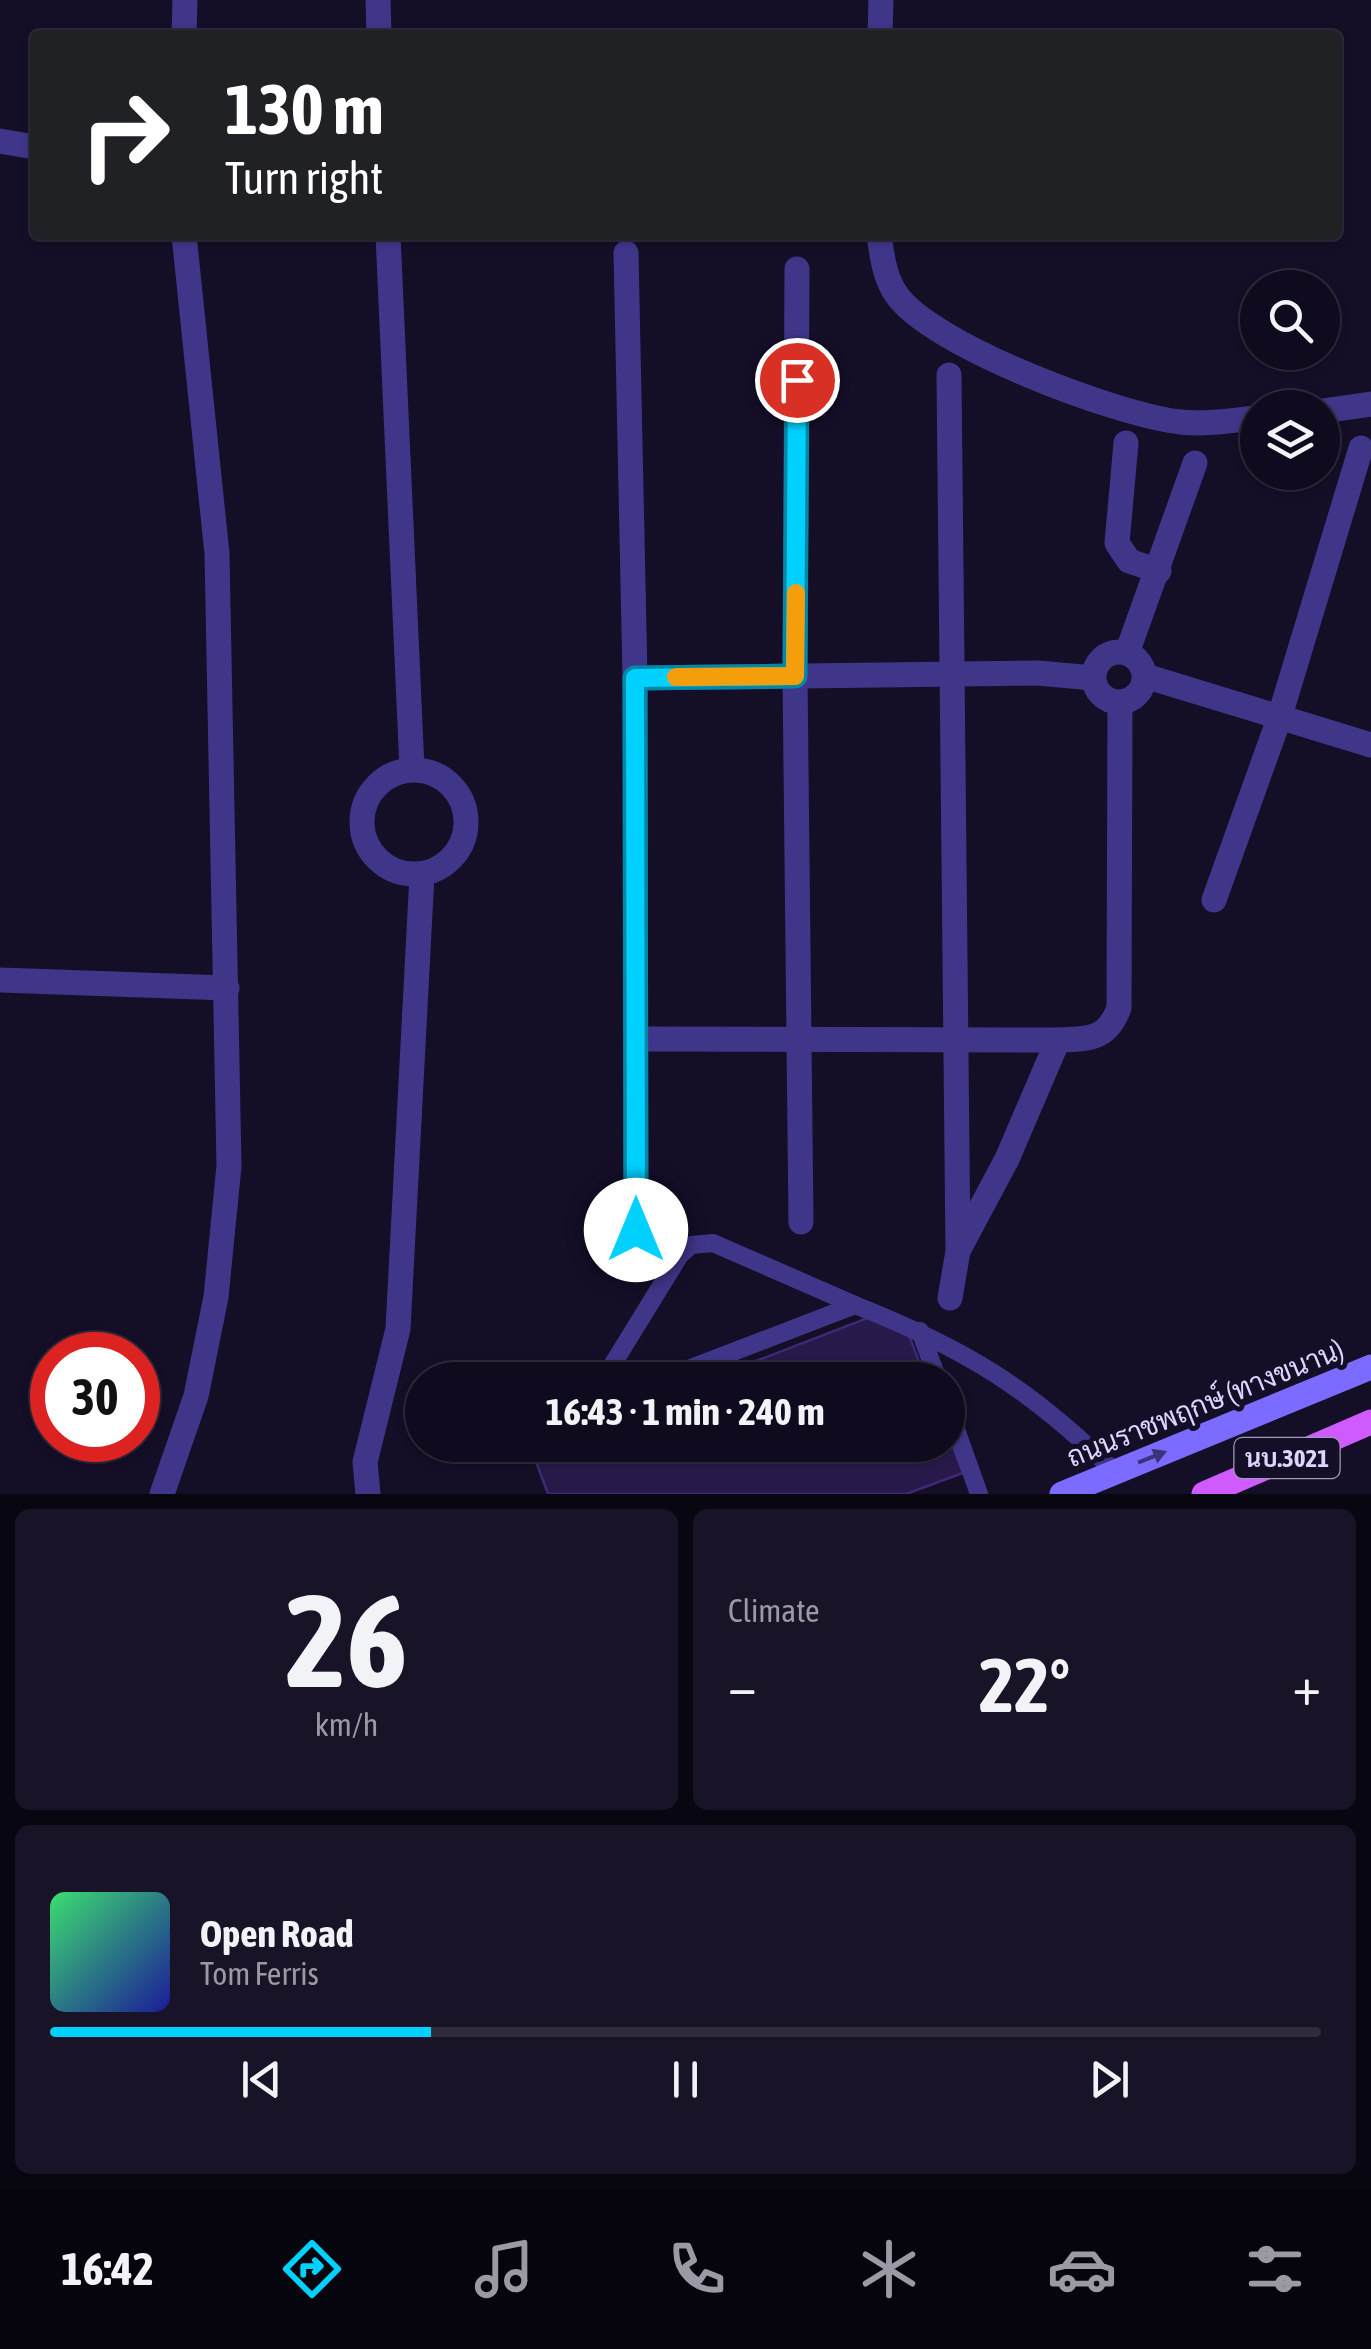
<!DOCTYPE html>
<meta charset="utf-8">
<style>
body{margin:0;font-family:"Asap Condensed",Sarabun,sans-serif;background:#181326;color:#f1f3f6;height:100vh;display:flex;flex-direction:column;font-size:38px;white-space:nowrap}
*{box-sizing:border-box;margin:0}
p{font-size:32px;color:#9b9aa4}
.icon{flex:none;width:55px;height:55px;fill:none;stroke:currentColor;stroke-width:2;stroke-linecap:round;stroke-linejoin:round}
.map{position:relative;height:1494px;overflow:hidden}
.side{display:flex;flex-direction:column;gap:15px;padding:15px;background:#080610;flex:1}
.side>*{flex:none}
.top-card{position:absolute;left:30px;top:30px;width:1312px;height:210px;border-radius:10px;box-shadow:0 2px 8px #0004,0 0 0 2px #2f2b3b;background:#202124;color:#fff;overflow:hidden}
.buttons{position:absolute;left:1240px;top:270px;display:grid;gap:20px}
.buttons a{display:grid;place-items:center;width:100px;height:100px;border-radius:50%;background:#0f0a1d;box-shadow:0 2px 8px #0004,0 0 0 2px #2f2b3b;font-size:50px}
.speed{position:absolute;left:30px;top:1332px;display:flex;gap:20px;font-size:50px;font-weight:700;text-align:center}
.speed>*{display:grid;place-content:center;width:130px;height:130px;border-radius:50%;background:#0f0a1d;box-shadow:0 2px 8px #0004,0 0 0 2px #2f2b3b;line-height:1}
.speed .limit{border:15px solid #d22;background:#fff;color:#111}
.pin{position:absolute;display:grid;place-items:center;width:85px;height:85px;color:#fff;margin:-42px;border:5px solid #fff;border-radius:50%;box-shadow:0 2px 10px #0007}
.me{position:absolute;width:110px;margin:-55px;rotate:0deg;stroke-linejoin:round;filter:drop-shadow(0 0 8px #0008)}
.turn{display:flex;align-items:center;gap:35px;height:210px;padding:0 30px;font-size:45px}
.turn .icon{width:130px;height:130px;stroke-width:2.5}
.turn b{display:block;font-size:70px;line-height:85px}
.big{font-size:75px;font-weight:700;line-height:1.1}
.side .widget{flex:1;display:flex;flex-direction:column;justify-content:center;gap:15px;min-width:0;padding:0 35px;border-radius:15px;background:#181326}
.side .dial{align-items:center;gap:0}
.dial b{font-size:130px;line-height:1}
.song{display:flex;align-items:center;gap:30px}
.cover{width:120px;height:120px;border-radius:15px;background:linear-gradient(135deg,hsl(140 70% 55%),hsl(240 70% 35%))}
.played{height:10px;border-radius:5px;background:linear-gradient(90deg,#00d1ff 30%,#2f2b3b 30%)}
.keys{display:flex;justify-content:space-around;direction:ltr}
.heat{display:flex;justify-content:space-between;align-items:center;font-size:55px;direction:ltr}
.side .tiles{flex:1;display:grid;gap:15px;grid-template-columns:1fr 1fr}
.widget:last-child{grid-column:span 2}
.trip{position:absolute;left:405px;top:1362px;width:560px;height:100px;border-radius:50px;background:#0f0a1d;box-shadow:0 2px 8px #0004,0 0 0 2px #2f2b3b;font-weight:700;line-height:100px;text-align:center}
.tabs{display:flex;height:160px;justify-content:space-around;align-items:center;background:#06040c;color:#9b9aa4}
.tabs .icon{width:70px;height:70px}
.tabs .on{color:#00d1ff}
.tabs b{font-size:45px;color:#f1f3f6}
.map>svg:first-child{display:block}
</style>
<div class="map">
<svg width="1371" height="1494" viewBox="0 0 1371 1494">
<rect width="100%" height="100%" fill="#140e27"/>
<g fill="#271949" stroke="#3f2977" stroke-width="2.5">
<polygon points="875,1315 907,1330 926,1380 707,1380"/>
<polygon points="948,1434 963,1473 906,1494 548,1494 531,1448 948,1445"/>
</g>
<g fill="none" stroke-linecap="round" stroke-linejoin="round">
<g stroke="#403689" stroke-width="18">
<polyline points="920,1331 938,1380"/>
<polyline points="603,1380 680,1255 691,1245 713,1243 855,1305"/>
<path d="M660,1380L855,1305C966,1349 1029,1388 1115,1472"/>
<polyline points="948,1407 979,1494"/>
</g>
<g stroke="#403689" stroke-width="25">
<polyline points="378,0 379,35"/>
<polyline points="184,35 185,0"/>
<polyline points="880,35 881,0"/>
<polyline points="0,141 35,147"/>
<polyline points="388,235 412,769"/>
<path d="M879,235C882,255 884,276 896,294C930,345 1119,416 1181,422C1206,425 1232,420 1258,418"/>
<polyline points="626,253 635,678 636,1230"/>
<polyline points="797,269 795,676 801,1222"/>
<polyline points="949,375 958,1251 950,1298"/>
<polyline points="1322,411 1371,404"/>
<polyline points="1126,443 1117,543 1129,561 1159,571"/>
<circle cx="1119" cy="677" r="25"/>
<polyline points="1127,653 1195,463"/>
<polyline points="1145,676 1371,745"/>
<polyline points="635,678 1038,673 1093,678"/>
<circle cx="414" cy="822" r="52"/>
<polyline points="1214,900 1279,719 1361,448"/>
<polyline points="0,980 227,988"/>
<polyline points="636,1039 1058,1040"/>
<path d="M959,1249L1007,1159L1058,1040C1089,1039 1107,1040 1119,1008L1120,703"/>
<polyline points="162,1494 196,1396 216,1297 229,1166 217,554 184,235"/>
<polyline points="368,1494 365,1462 398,1329 422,875"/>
</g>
<polyline stroke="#7b6bff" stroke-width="25" points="1062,1494 1371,1367"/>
<polyline stroke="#cf5bff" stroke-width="25" points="1204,1494 1371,1422"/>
</g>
<defs><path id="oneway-solid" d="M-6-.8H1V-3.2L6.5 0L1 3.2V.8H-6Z" transform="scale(2.5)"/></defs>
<use fill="#3d337d" href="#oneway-solid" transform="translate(1152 1457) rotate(-22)"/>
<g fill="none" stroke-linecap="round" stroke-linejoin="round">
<defs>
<polyline id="route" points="636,1230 635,678 795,676 797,380"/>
</defs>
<use href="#route" stroke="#0088a6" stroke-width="25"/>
<use href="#route" stroke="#00d1ff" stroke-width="18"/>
<polyline stroke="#f59e0b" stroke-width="18" points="676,677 795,676 796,593"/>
</g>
<g text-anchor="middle" stroke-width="10" stroke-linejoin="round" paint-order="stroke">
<rect fill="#140e27" stroke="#a199be" stroke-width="2.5" x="1234.5" y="1438" width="105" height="40" rx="8"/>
<g font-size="25" font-weight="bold" fill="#ddd4ff">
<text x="1287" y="1467">นบ.3021</text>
</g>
<g font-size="28" fill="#ddd4ff" stroke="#140e27">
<text transform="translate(1205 1403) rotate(-22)" y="10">ถนนราชพฤกษ์ (ทางขนาน)</text>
</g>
</g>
</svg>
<div class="buttons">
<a><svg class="icon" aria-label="search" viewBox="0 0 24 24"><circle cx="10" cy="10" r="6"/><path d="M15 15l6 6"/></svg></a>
<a><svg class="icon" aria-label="layers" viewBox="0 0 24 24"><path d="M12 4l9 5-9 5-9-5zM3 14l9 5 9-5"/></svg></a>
</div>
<div class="speed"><div class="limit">30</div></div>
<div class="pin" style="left:797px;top:380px;background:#d93025"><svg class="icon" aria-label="arrive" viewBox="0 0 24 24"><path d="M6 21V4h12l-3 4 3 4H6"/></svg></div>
<svg class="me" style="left:636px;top:1230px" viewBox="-20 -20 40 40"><circle r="19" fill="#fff"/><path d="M0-13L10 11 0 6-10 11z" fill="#00d1ff"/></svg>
<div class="trip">16:43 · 1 min · 240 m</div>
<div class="top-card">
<div class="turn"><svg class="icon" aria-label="right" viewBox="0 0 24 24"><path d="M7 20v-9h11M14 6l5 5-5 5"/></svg><div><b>130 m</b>Turn right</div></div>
</div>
</div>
<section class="side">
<div class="tiles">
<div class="widget dial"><b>26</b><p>km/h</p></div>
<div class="widget"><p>Climate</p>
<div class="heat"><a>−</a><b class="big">22°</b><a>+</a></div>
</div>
<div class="widget">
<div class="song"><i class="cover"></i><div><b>Open Road</b><p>Tom Ferris</p></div></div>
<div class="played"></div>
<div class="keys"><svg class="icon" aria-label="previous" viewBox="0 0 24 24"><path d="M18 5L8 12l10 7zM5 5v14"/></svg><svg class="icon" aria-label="pause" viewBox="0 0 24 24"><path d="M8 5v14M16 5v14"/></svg><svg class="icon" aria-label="next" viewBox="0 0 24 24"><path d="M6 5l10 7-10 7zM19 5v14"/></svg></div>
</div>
</div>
</section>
<nav class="tabs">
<b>16:42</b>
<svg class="icon on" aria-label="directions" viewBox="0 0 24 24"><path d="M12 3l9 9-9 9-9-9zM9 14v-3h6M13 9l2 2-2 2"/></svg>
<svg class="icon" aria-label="music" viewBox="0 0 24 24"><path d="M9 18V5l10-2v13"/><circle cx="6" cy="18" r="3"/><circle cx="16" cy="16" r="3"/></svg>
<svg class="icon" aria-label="phone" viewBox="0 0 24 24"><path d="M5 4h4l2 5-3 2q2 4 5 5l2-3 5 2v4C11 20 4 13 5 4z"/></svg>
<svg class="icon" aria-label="climate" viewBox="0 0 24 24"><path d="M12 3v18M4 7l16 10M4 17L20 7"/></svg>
<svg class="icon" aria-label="car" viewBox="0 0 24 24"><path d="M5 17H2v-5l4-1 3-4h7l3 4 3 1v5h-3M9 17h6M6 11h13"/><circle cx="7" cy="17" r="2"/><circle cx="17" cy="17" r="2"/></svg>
<svg class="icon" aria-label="filters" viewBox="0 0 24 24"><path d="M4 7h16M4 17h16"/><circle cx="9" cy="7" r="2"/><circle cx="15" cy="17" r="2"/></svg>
</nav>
